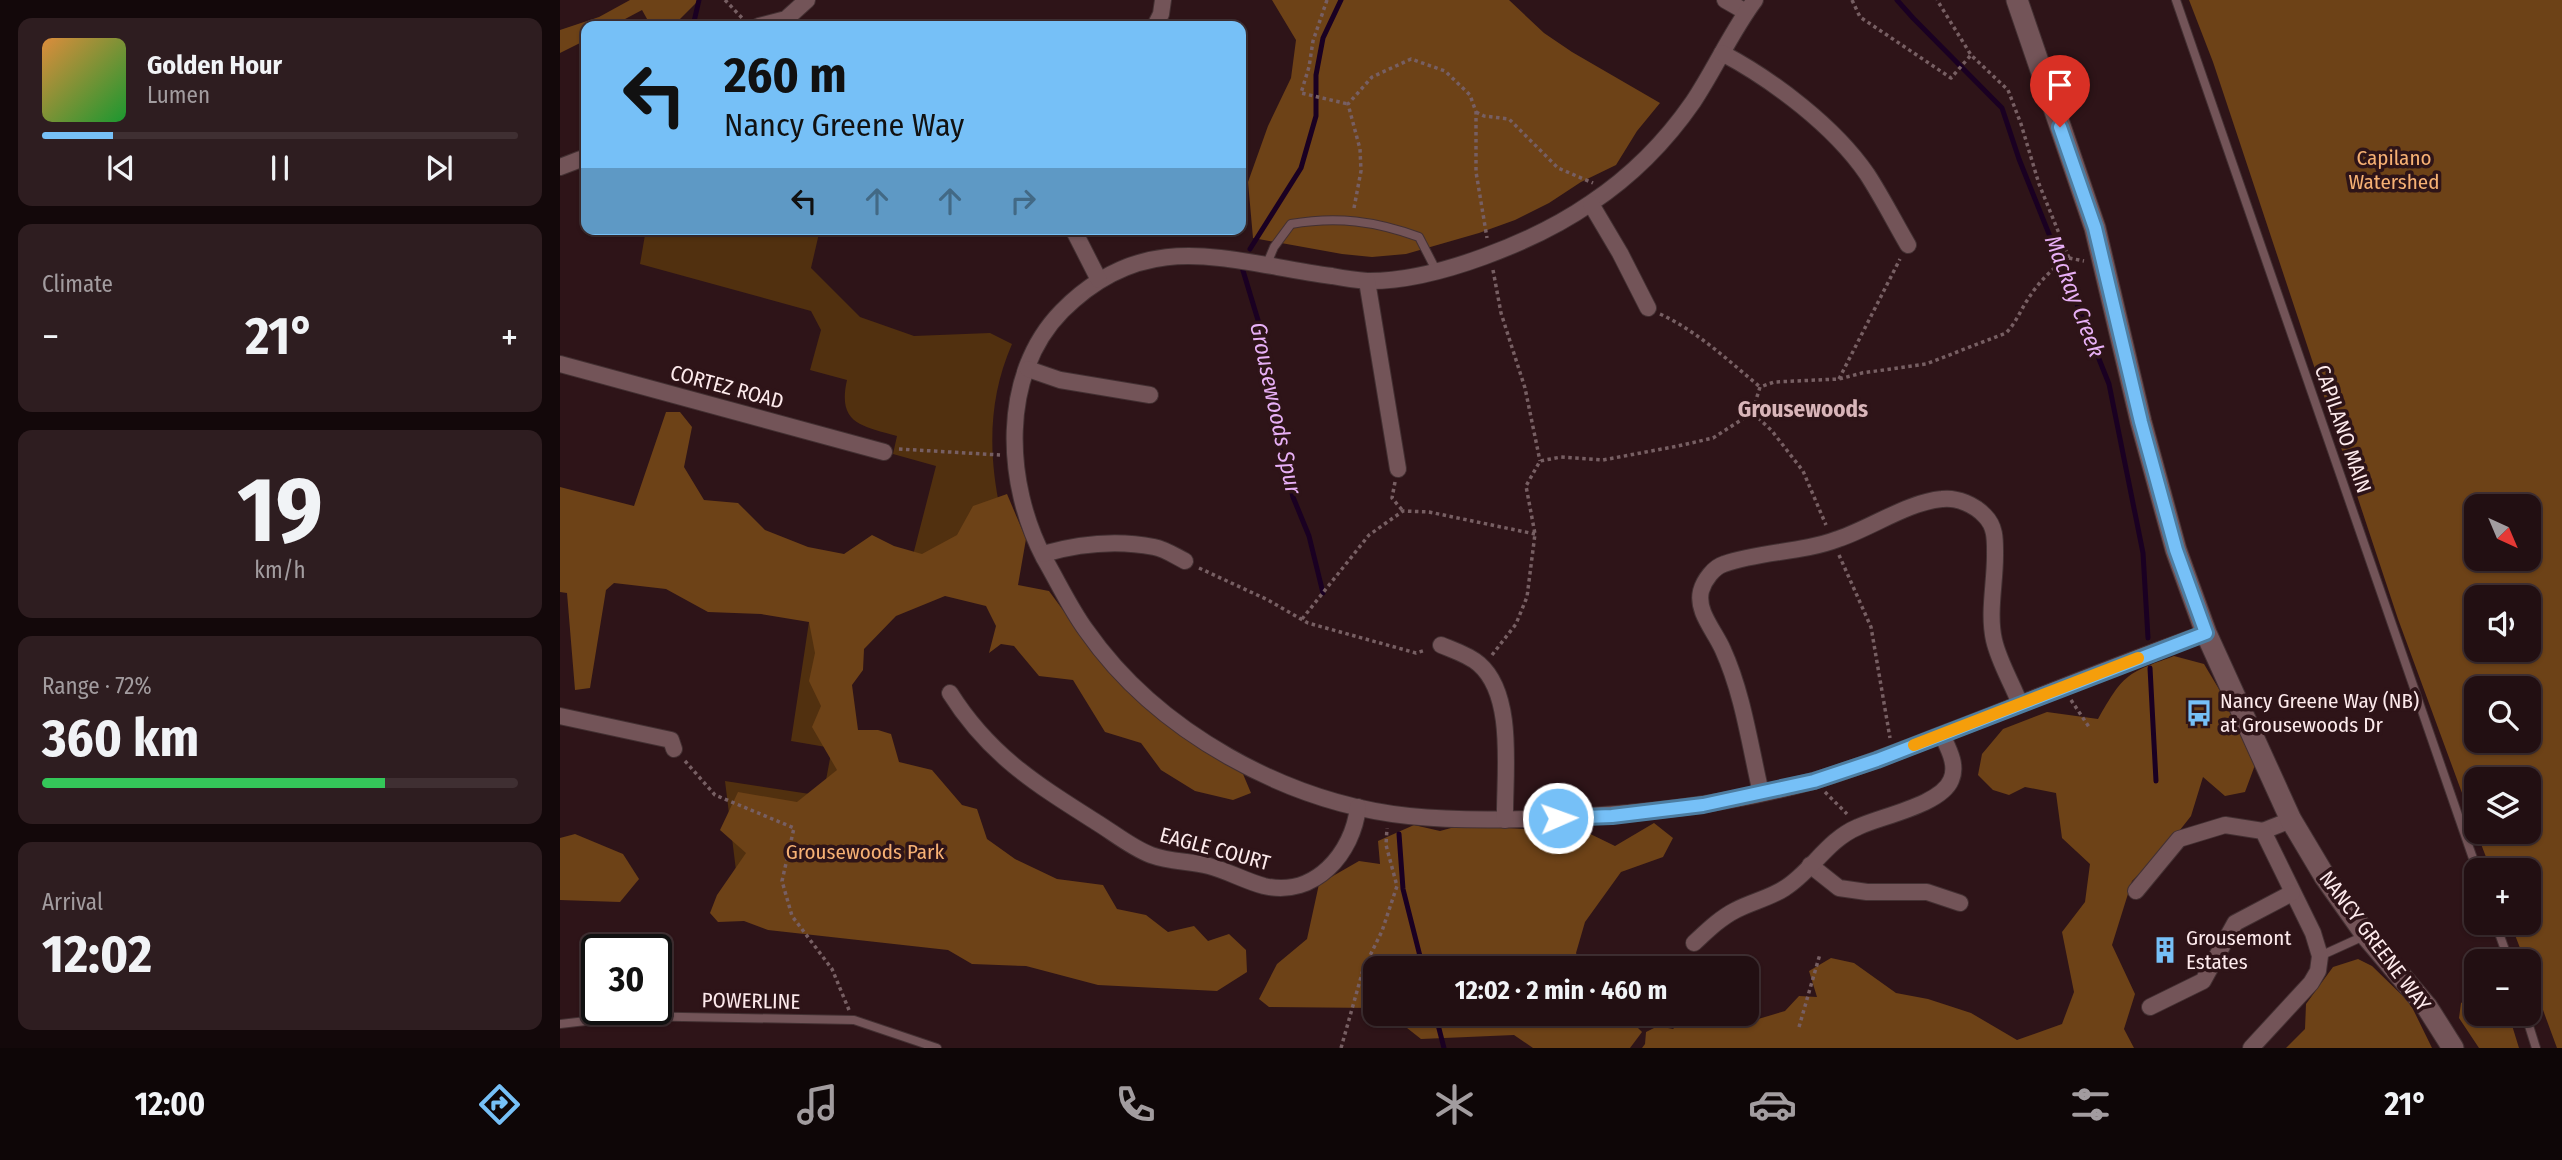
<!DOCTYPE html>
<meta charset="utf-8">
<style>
body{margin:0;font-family:"Fira Sans Condensed",sans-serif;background:#2e1d20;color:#f1f3f6;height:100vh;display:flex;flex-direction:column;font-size:26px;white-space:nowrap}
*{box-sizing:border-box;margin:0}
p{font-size:23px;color:#a29c9f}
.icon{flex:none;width:38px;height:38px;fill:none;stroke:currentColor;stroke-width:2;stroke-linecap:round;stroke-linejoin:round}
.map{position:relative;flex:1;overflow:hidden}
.drawer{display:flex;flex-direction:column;gap:18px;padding:18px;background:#13080a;width:560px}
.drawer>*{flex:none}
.top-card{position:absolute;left:21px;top:21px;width:665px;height:214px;border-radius:14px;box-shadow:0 2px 5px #0004,0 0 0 2px #3f2f32;background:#76c0f7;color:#111;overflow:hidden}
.needle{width:46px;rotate:136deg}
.controls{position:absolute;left:1904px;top:494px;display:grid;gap:14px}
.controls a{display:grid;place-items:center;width:77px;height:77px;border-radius:14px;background:#220f12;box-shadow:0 2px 5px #0004,0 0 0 2px #3f2f32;font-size:35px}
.speed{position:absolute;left:21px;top:934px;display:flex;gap:14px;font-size:35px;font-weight:700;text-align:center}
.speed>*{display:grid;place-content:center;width:91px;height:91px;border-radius:50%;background:#220f12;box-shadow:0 2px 5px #0004,0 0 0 2px #3f2f32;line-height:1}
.speed .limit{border:4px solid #111;border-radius:10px;background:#fff;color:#111}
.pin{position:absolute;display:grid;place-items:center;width:60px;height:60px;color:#fff;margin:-72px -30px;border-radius:50% 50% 50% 0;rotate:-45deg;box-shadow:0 0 7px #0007}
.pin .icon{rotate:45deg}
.me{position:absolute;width:77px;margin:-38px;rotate:88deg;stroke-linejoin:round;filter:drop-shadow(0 0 5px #0008)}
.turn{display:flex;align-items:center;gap:24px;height:147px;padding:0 28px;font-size:32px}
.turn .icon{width:91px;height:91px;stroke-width:2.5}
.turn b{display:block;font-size:49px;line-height:60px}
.lanes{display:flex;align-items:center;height:66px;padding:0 28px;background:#0003;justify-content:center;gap:35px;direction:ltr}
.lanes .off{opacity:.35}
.big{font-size:52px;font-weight:700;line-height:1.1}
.drawer .tile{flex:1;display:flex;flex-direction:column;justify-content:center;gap:10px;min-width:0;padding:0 24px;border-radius:14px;background:#2e1d20}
.drawer .dial{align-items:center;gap:0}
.dial b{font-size:91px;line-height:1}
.song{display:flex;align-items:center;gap:21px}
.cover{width:84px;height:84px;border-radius:10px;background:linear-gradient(135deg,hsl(30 70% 55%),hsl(130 70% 35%))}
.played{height:7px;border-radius:4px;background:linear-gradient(90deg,#76c0f7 15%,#3f2f32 15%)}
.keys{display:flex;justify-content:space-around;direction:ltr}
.heat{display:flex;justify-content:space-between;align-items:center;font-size:38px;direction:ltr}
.charge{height:10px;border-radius:5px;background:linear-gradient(90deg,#34c759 72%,#3f2f32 0)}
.trip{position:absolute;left:803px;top:956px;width:396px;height:70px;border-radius:14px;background:#220f12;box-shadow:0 2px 5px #0004,0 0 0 2px #3f2f32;font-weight:700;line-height:70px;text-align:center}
.tab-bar{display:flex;height:112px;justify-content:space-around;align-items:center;background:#0e0607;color:#a29c9f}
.tab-bar .icon{width:49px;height:49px}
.tab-bar .active{color:#76c0f7}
.tab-bar b{font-size:32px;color:#f1f3f6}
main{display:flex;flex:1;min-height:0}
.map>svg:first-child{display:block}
</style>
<main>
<section class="drawer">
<div class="tile">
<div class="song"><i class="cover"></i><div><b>Golden Hour</b><p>Lumen</p></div></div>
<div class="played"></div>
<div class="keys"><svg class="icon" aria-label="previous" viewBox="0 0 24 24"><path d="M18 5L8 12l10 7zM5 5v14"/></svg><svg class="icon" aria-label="pause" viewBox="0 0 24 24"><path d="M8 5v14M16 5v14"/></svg><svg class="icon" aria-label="next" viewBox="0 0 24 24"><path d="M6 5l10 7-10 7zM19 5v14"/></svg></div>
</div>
<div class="tile"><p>Climate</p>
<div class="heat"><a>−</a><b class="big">21°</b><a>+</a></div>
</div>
<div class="tile dial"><b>19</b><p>km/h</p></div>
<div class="tile"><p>Range · 72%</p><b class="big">360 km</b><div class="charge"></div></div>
<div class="tile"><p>Arrival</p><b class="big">12:02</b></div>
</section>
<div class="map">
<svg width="2002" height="1048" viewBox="0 0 2002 1048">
<rect width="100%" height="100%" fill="#2e1418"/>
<path fill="#51300f" d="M86,229H260L251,268L300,317L354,336L430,333L452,344C428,399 428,455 441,513L273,648L294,742L505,956L180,903L165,781L263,796L272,748L231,741L249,622L352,559L376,466L333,454L337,436C302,426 277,424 287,380L250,370L261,330L251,311L80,264Z"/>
<g fill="#6d4217" fill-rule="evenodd">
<polygon points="70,0 139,0 113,26 91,26 82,10 52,26 26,26 26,40 0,53 0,30 39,17"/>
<polygon points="712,0 949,0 984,33 1012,52 1100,103 1077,131 1056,165 1021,182 989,203 955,220 919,233 846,254 812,257 782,254 693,238 688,182 708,126 731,78 736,40"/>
<path d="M1629,0H2002V1048H1997L1969,972V961H1965L1950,922H1969V870H1931L1916,831H1969V779H1916V831L1838,619L1653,62ZM1916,506H1969V558H1916ZM1916,597H1969V649H1916ZM1916,688H1969V740H1916Z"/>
<polygon points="106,412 120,412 132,427 124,467 144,500 178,503 205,530 248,547 284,554 312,535 334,546 362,554 397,535 413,506 447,494 466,539 458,585 489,591 544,666 618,734 683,774 691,793 673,800 635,791 601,770 581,743 545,732 513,680 479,676 454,646 441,644 429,653 436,626 426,606 385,596 336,616 304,649 303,670 292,685 298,730 318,730 331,734 339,762 372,770 402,805 417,809 427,839 455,859 497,879 543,885 557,909 586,915 608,932 634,926 648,941 669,934 686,950 687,972 657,991 538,985 466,966 412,964 388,950 208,930 184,921 158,922 150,913 157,895 186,853 160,830 178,792 237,802 277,770 252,727 261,706 249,681 255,653 249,622 201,614 148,612 106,589 54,583 46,590 30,688 15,690 7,593 0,592 0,487 74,506"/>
<path d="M1614,656L1644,664L1669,706L1695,765L1685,792L1665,796L1643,777L1631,816L1605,849L1572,881L1552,945L1575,994L1564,1029L1574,1048H1082L1085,1044L1086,1032L1098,1026L1113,1029L1120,1022L1175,1026L1225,1011L1239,996L1257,997L1249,971L1271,958L1294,963L1336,993L1368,999L1411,1013L1457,1040L1502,1024L1514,992L1502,932L1525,902L1530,864L1502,838L1496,793L1465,787L1449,795L1433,790L1418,775L1422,754L1443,729L1487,712L1538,719C1564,674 1565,674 1614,656Z"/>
<polygon points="1094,823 1113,838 1103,857 1061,872 1025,922 1016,953 1023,968 816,968 815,1008 709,1007 699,999 717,964 747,939 759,884 799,861 820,864 818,841 854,825 880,831 902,825 964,829 1018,828 1055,846"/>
<polygon points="15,834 63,854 79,879 60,902 0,900 0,838"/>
<polygon points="1798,959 1812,966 1850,1003 1872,1048 1726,1048 1745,1029 1746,1004 1773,967"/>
<polygon points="1916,995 1916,1013 1942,1013 1951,1022 1959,1048 1919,1048 1899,1018 1901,1003"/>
<polygon points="828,1013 1063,1013 1082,1032 1070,1048 973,1048 954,1035 861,1039"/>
</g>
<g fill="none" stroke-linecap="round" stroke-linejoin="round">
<g stroke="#1a0022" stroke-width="5">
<polyline points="1337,0 1353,18 1442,108 1459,159 1549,384 1583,553 1588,638"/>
<polyline points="133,26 139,0"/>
<polyline points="690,249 741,168 756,116 756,75 763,38 781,0"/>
<polyline points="681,264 704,340 720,450 733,497 749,536 763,593"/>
<polyline points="1590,668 1596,781"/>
<polyline points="839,834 843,889 863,968"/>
<polyline points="875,1013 884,1048"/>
</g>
<defs>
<g id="service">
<polyline points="1616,0 1917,870"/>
<path d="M706,266L714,247L731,224C777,216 815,221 859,237L876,270"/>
<polyline points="1935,922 1949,961"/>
<polyline points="1760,956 1804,936"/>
<polyline points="1965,1013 1976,1048"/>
<polyline points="0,1024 69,1016 294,1020 377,1048"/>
</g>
<g id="minor">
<polyline points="1165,0 1186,12"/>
<path d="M1195,0C1171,32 1155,69 1133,102C1106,141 1070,177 1031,203C976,241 875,282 807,281C796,280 783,278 772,276C668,262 587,225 502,311C439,375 445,484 484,558C498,582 510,608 526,630C597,732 727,803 849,816C897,821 946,820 993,818C1081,814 1168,805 1253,781C1299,768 1344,749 1388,732C1474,699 1559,663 1646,633"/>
<polyline points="199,26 226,19 247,0"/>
<polyline points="595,26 601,14 603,0"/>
<path d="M1162,53C1213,80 1274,126 1307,174C1322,197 1334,221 1348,245"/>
<polyline points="0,167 21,159"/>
<polyline points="1031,204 1060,253 1088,308"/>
<polyline points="513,229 539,280"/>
<polyline points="807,281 838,469"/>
<polyline points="0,364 324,452"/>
<polyline points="468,369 500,380 590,395"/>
<path d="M483,554C518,544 558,540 594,547C605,549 615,556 625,561"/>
<path d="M881,645C893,650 909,655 919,664C956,696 944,776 945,820"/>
<path d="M390,693C429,755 476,784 536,822C554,833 572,848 591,855C610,862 630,861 649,866C668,871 685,881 704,886C755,898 793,853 798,807"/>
<polyline points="0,716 111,740 114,749"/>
<path d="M1201,793C1190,746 1183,694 1163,650C1155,631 1136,612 1141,591C1144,580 1154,567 1164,564C1201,551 1241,553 1278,539C1311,528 1348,502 1382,499C1397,497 1415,505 1425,516C1436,527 1435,541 1435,556C1435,584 1428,613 1434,640C1439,662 1452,683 1460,704"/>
<polyline points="1703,831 1731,820"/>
<polyline points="1250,865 1279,888 1307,892 1367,892 1400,903"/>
<polyline points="1576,891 1619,839 1665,825 1703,831 1753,933 1760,956 1758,971 1751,983 1691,1048"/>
<path d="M1134,943C1147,931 1160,918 1176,910C1191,902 1210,898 1225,888C1252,871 1267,840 1298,827C1321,816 1381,805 1391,780C1398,765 1388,748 1382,735"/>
<polyline points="1590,1007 1643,981 1675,923 1732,893"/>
</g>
<polyline id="tertiary" points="1457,0 1535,228 1581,422 1616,550 1646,633 1731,820 1765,877 1806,935 1867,1007 1893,1048"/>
</defs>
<use href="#service" stroke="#433032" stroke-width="10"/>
<use href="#minor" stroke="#433032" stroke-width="18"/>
<use href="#tertiary" stroke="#433032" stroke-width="23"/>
<g stroke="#775f63" stroke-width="3.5" stroke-dasharray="3.5 3.5" stroke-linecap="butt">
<polyline points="165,0 184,20"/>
<polyline points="767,0 753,41 749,67 741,93 788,104"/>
<polyline points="1292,0 1300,17 1391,78 1411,55"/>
<polyline points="916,112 924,116 949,119 998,168 1033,183"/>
<polyline points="794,208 801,171 800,149 788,104 812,77 851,59 885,71 910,95 916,112 916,172 927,238"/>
<polyline points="1509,258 1524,261"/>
<polyline points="933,270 941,313 965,388 980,461"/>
<path d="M1100,314C1137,331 1169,361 1200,387"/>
<polyline points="1279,379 1340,259"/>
<polyline points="1193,413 1212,431 1243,471 1266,525"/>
<polyline points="339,449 440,455"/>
<polyline points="835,482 832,498 843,511"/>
<polyline points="1279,555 1311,627 1330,738"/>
<polyline points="639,568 708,600 748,623 856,653 866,650"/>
<polyline points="742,619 809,535 843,511 869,512 975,534"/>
<path d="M932,655L956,624L967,597L975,534L966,486L980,461L1001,457L1043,460L1118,446L1153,438L1192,413L1200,387L1214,382L1279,379L1302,373L1366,364L1446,333C1456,323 1460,311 1468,299C1478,283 1493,267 1509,258L1479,184L1461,124L1448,90L1411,55L1377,0"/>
<polyline points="1511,700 1529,727"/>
<polyline points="125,761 155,795 234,828 222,881 232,916 272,969 289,1010"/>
<polyline points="1265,792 1287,814"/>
<polyline points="1239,1027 1260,954"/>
<polyline points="781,1048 803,970 822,931 837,886 826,845 827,828"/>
</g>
<use href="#service" stroke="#735458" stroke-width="8"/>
<use href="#minor" stroke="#735458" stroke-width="16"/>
<use href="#tertiary" stroke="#735458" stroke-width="21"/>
</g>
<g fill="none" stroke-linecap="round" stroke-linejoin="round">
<defs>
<polyline id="route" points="998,818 1052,816 1143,805 1254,781 1317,760 1646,633 1616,550 1581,422 1535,228 1500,127"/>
</defs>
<use href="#route" stroke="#4d7da1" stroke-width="18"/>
<use href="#route" stroke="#76c0f7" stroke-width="12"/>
<polyline stroke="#f59e0b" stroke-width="12" points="1354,745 1578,658"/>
</g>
<defs>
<symbol id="bus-bare" viewBox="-9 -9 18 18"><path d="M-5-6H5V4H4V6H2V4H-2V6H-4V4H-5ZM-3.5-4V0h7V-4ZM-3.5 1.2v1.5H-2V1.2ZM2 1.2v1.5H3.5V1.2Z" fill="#76c0f7" stroke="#2e1418" stroke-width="2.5" paint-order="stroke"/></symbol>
<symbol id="building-bare" viewBox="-9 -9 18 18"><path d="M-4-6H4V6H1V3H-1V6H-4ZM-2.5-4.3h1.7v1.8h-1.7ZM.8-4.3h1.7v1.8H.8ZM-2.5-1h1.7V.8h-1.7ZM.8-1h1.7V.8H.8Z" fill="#76c0f7" stroke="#2e1418" stroke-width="2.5" paint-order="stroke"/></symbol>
</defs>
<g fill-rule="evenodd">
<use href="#bus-bare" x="1620" y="694" width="38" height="38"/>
<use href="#building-bare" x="1586" y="931" width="38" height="38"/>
</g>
<g text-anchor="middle" stroke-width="7" stroke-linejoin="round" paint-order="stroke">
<g font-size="21" fill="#f7b174" stroke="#2e1418">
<text x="1834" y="165">Capilano<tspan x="1834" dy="24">Watershed</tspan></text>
<text x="305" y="859">Grousewoods Park</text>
</g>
<g font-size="21" fill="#fdeaec" stroke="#2e1418">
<text transform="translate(167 387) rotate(15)" y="7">CORTEZ ROAD</text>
<text transform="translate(1783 429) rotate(71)" y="7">CAPILANO MAIN</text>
<text transform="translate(655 849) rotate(15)" y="7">EAGLE COURT</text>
<text transform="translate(1815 941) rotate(53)" y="7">NANCY GREENE WAY</text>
<text transform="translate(191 1001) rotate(1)" y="7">POWERLINE</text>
</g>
<g font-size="21" fill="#fdeaec" stroke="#2e1418" text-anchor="start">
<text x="1660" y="708">Nancy Greene Way (NB)<tspan x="1660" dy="24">at Grousewoods Dr</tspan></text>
<text x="1626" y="945">Grousemont<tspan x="1626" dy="24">Estates</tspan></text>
</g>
<g font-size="23" font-style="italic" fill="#e8b0f6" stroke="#2e1418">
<text transform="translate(1515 296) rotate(69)" y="8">Mackay Creek</text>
<text transform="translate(716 408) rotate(78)" y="8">Grousewoods Spur</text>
</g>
<g font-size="23" font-weight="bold" fill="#d9b5b9" stroke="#2e1418">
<text x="1243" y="417">Grousewoods</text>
</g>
</g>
</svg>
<div class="controls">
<a><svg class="needle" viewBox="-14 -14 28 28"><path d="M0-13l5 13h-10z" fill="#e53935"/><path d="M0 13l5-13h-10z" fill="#a29c9f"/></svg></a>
<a><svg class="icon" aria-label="sound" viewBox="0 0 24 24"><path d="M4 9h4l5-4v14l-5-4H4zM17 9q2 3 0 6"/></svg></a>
<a><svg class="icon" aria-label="search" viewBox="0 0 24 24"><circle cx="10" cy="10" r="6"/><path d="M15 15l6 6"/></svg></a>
<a><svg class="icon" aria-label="layers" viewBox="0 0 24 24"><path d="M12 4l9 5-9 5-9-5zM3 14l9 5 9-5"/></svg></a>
<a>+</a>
<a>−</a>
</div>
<div class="speed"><div class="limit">30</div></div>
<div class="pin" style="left:1500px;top:127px;background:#d93025"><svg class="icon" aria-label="arrive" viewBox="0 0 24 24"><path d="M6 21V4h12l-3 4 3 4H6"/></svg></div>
<svg class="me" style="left:998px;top:818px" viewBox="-20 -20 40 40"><circle r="17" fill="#76c0f7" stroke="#fff" stroke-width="3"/><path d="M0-11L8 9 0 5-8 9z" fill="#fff"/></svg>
<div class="trip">12:02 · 2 min · 460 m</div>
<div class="top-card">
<div class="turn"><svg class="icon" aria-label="left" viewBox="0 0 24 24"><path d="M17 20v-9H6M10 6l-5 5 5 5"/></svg><div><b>260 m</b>Nancy Greene Way</div></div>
<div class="lanes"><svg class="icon" aria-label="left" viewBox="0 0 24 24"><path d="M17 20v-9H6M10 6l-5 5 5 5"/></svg><svg class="icon off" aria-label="ahead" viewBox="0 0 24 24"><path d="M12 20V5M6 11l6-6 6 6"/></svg><svg class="icon off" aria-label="ahead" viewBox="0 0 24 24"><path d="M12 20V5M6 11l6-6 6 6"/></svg><svg class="icon off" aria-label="right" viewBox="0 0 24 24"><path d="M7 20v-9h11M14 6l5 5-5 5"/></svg></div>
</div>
</div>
</main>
<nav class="tab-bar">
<b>12:00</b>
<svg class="icon active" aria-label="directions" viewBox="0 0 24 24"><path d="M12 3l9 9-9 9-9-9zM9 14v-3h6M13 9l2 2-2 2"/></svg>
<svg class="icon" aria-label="music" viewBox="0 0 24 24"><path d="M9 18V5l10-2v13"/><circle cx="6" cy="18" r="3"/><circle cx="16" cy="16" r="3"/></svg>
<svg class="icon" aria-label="phone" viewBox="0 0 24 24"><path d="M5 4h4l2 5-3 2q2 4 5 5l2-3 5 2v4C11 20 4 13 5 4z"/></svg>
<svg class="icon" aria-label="climate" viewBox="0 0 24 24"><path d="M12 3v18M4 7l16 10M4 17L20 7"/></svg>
<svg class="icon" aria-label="car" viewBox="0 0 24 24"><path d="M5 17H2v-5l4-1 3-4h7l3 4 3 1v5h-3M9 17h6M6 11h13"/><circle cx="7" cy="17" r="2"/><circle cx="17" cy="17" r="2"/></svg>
<svg class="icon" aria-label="filters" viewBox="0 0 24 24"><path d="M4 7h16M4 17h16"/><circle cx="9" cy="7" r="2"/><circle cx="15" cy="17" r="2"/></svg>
<b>21°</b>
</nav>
